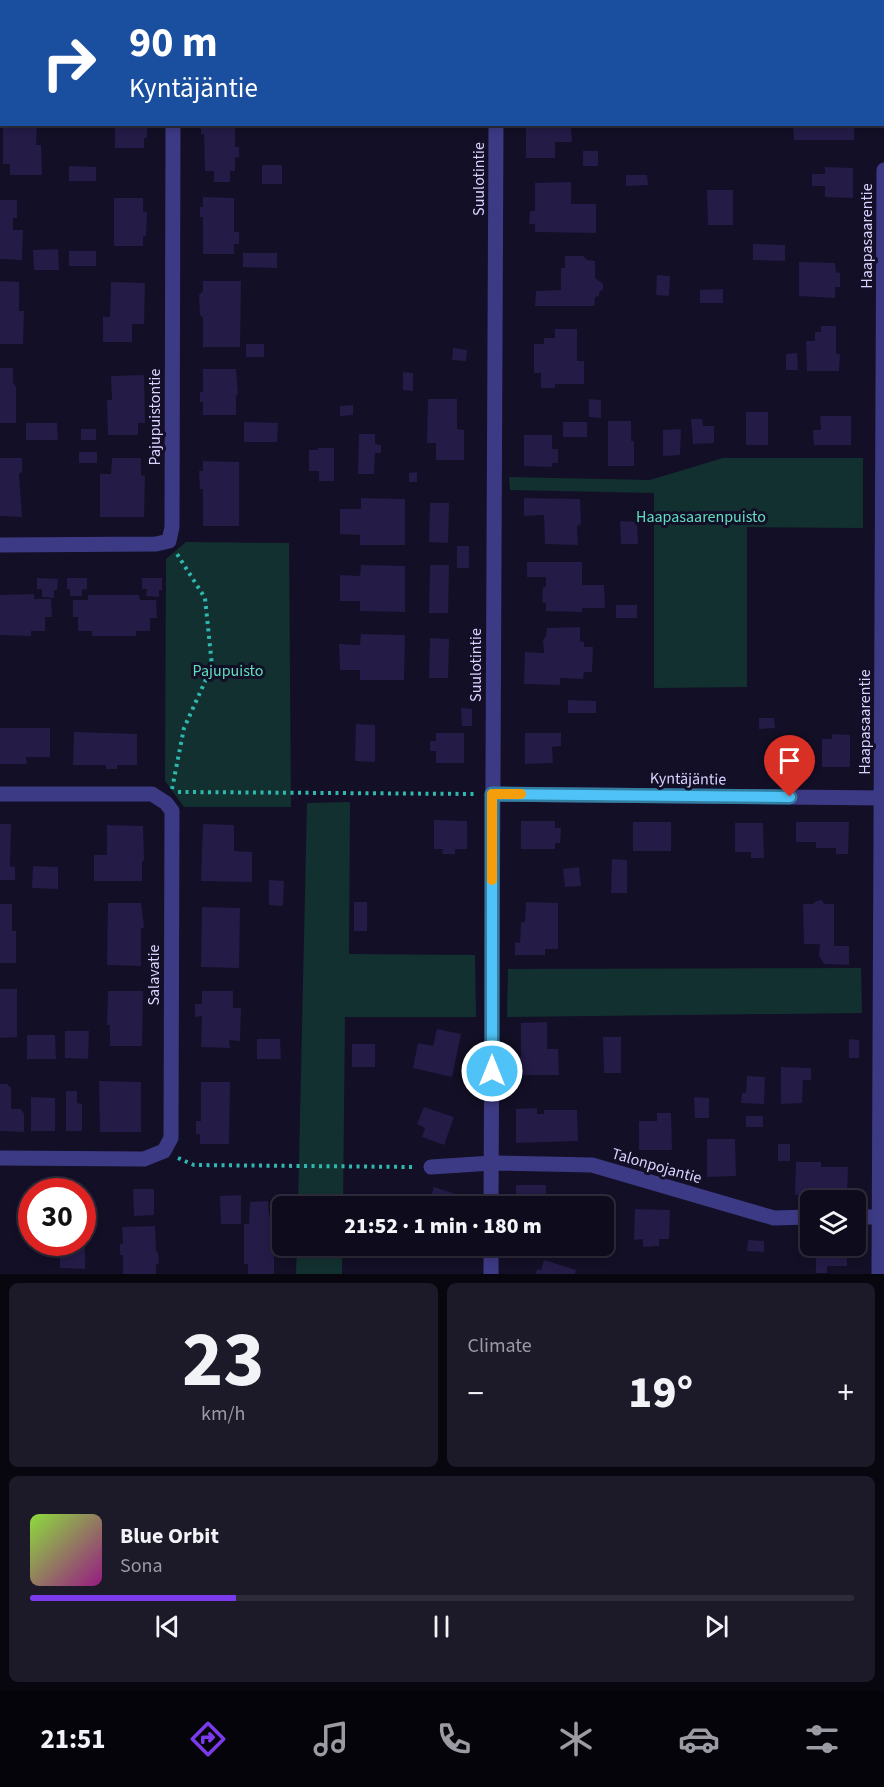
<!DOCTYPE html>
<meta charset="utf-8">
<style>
body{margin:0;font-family:"Source Sans 3",sans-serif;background:#1c1929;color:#f1f3f6;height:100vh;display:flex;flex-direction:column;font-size:22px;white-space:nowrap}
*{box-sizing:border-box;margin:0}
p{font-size:20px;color:#9b9ba3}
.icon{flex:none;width:33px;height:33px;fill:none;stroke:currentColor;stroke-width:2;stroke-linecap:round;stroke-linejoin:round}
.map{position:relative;height:1274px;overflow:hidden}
.side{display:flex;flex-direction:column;gap:9px;padding:9px;background:#08060f;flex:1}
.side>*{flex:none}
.top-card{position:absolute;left:0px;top:0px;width:885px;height:126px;box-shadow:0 3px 9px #0003,0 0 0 2px #2e2b3b;background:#1a4fa0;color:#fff;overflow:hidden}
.fabs{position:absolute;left:800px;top:1190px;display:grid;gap:12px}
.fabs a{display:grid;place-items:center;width:66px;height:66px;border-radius:9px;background:#0e0b1c;box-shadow:0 3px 9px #0003,0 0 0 2px #2e2b3b;font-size:30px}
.speed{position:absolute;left:18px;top:1178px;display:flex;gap:12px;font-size:30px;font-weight:700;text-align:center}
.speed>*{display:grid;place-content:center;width:78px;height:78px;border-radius:50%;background:#0e0b1c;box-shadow:0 3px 9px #0003,0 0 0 2px #2e2b3b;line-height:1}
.speed .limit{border:9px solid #d22;background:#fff;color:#111}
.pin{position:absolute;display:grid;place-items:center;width:51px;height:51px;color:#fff;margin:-62px -26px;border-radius:50% 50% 50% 0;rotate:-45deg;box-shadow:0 0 6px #0007}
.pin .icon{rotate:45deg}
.me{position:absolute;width:66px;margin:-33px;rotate:0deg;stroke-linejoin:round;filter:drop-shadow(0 0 4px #0008)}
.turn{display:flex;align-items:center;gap:21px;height:126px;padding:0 30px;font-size:27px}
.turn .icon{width:78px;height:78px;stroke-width:2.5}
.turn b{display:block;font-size:42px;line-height:51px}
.big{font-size:45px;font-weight:800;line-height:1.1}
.side .widget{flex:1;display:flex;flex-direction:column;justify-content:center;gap:9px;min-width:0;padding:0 21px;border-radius:9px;background:#1c1929}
.side .dial{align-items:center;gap:0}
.dial b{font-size:78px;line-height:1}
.song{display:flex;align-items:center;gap:18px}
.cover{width:72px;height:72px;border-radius:9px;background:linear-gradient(135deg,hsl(90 70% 55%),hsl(310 70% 35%))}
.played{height:6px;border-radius:3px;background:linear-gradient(90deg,#7c3aed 25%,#2e2b3b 25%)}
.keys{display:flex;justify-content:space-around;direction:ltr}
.heat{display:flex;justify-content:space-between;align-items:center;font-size:33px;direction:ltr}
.side .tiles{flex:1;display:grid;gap:9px;grid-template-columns:1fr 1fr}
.widget:last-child{grid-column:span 2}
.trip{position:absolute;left:272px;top:1196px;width:342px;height:60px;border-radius:9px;background:#0e0b1c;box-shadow:0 3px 9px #0003,0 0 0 2px #2e2b3b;font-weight:800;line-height:60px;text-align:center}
.dock{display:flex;height:96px;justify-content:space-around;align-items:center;background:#06040b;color:#9b9ba3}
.dock .icon{width:42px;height:42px}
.dock .active{color:#7c3aed}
.dock b{font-size:27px;color:#f1f3f6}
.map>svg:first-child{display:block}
</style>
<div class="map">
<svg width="884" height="1274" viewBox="0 0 884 1274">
<rect width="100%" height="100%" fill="#130f26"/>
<g fill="#12302f">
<polygon points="723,458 863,458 863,528 747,527 747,687 654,688 654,493 510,490 509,477 650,480"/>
<polygon points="186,542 289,543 291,807 184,807 165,781 166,559"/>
<polygon points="350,802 349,954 475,955 476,1017 345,1017 343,1206 298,1206 307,803"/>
<polygon points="861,968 862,1013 507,1017 508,969"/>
<polygon points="297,1245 342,1245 342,1274 296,1274"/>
</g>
<g fill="#241b47">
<polygon points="3,124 37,124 36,145 41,145 42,175 10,175 10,164 3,164"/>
<polygon points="115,124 147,124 147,138 144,138 144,148 115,148"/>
<polygon points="235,124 235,147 239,147 239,158 235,157 235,171 230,171 230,182 214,182 214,171 205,171 204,134 201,134 201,125"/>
<polygon points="798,124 837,124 837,127 854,127 854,140 794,140 793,126 798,126"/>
<polygon points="526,128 571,128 572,142 555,142 555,158 526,158"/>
<rect x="583" y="151" width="15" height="15"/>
<rect x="262" y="165" width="20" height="19"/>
<polygon points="69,166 96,167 96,181 69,181"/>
<polygon points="825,167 853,168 853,198 825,197 825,186 812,186 812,174 825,174"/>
<polygon points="626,175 647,175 648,185 626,186"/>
<polygon points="571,182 571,204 596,204 596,233 535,232 535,224 529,224 530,211 535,211 535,183"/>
<polygon points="707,190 733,190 733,225 708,225"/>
<polygon points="203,197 234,198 234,232 239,232 239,244 234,244 234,254 203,254 203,217 200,217 200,207 203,207"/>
<polygon points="114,198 143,198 143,212 147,212 146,236 143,236 143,246 114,246"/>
<polygon points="0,200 17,200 17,218 13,218 13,230 23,230 22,260 0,259"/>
<polygon points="753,244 785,245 785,261 753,260"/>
<polygon points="58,249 59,270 34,270 33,250"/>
<rect x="69" y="251" width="27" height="15"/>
<polygon points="243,253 277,253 277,268 243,267"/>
<polygon points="565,256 583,256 587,260 595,261 595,278 603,284 603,289 599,292 599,296 595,297 594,306 535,306 536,291 561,290 561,268 565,268"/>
<polygon points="799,262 835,263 836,272 840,273 840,287 835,287 835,298 799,296"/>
<polygon points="657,275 670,276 669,296 656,295"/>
<polygon points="0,281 19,282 19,311 24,311 23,344 0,344"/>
<polygon points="203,281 241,281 240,347 203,347 203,318 200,315 199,295 203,291"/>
<polygon points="111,282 145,283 144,324 132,324 132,342 103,342 103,317 110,317"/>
<polygon points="723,289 723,303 700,303 700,290"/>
<polygon points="821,326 836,326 836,354 840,354 839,371 807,371 806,341 815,341 815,332 821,332"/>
<polygon points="555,329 577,329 577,361 584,361 584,384 555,384 555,388 541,388 541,373 534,373 534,344 544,344 544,338 555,338"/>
<rect x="246" y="344" width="18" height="13"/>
<polygon points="453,348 467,350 466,361 452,360"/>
<polygon points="797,353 798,370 786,370 786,354"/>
<polygon points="0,368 13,368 13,382 16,387 16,423 0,423"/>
<polygon points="203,369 236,369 238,394 236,396 236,415 203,415 203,402 200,402 200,392 203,392"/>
<polygon points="403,372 413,373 413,391 403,390"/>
<polygon points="144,375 145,423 138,423 138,435 108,435 107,400 112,400 111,376"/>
<polygon points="428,399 457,399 457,429 464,430 464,460 436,460 436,443 427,443"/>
<polygon points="589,399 601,400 601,418 589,417"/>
<polygon points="353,405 353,415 340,416 340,406"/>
<rect x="746" y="412" width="22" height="33"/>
<polygon points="820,416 851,416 851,445 814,445 813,430 821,430"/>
<polygon points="691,419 702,419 703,426 714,426 714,443 693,444"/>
<polygon points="608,421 631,421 631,441 634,441 634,466 608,466"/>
<polygon points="244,422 278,423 277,442 244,442"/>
<rect x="563" y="422" width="24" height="15"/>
<polygon points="26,423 57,423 58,440 26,440"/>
<rect x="81" y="429" width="15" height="11"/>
<polygon points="681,429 680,455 663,456 663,430"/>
<polygon points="359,434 375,434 375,444 381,445 381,453 375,453 374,474 358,474"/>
<polygon points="524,435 552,435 552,449 558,449 558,463 552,463 552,467 524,466"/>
<polygon points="318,448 334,448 334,481 319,481 319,471 309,471 309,450 318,450"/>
<rect x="79" y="452" width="18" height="11"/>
<polygon points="0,458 22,458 22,471 19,474 22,517 0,516"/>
<polygon points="112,458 141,458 141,475 145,476 144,517 100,517 100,474 111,474"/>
<polygon points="203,461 239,462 239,526 203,526 203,489 200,489 199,471 203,471"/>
<polygon points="417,472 417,482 409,482 409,473"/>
<polygon points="361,498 405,499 405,545 360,545 360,535 340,534 340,509 361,509"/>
<polygon points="524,498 580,499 581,524 577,526 578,545 545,544 544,515 524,516"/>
<polygon points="430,503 449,503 448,543 429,542"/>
<polygon points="620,521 637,522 638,544 621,544"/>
<rect x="457" y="546" width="12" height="22"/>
<polygon points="527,562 582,562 582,585 604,585 605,608 582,608 582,612 546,611 546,603 542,602 543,587 546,587 546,577 527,577"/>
<polygon points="361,565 405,566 405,612 360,611 360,601 340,601 340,575 360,576"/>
<polygon points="430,565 449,565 448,613 429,613"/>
<polygon points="37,578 58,579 57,590 54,590 54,598 42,597 42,589 37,589"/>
<polygon points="67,578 87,578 87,589 82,590 82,596 70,596 70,589 67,589"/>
<polygon points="142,578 162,578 162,590 159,590 159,597 146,596 147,589 142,589"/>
<polygon points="34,594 34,599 51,599 52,617 45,617 45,631 31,631 31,636 0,635 0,595"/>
<polygon points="88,595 139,595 140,600 156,600 157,618 150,618 150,631 136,631 136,636 92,636 92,631 78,631 78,617 73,617 73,600 88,600"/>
<rect x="616" y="605" width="21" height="13"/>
<polygon points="580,627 580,641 584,642 584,647 593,647 592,672 584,672 583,679 560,678 560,685 524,684 525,652 544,653 543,640 546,636 547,628"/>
<polygon points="361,634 405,635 404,680 360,680 360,670 340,670 339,644 360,645"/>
<polygon points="430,638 449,639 448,678 429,678"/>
<polygon points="568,700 596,701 596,713 568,713"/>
<polygon points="461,708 472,709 472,726 462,726"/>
<polygon points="759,718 774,718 775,728 759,729"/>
<polygon points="356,724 375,725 375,762 355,761"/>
<polygon points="0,728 50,728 50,757 26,757 27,764 0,764"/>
<polygon points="74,732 137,734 137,765 117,765 117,769 106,769 106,765 73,765"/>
<polygon points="436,733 464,733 464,763 436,763 436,751 430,751 430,741 436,741"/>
<polygon points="525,733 561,733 561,746 552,747 553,763 525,764"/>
<polygon points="832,734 850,735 850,767 822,767 822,739 832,739"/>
<polygon points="434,820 467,821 467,849 455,849 455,854 442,854 443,849 434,849"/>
<polygon points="521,821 555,821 555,828 561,828 560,843 555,843 555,849 521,849"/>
<rect x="633" y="822" width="38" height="29"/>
<polygon points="796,822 849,822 848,854 836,854 836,848 816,848 816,842 796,842"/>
<polygon points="735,823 763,823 764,858 751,858 751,852 735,852"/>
<polygon points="0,824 11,824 10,866 15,867 15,880 0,880"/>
<polygon points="203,824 234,825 234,851 252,852 252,882 201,881"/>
<polygon points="107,825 143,826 144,860 142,862 142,881 94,881 94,855 107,855"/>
<polygon points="612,859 627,860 627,893 611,893"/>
<polygon points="33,866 58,867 58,889 32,888"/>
<polygon points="579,867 581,886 565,887 563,869"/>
<polygon points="269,880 284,881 283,906 269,905"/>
<polygon points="822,900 824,904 834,904 834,946 849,946 849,965 824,964 819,956 820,944 804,944 803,904 813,904 816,901"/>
<rect x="354" y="902" width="13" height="29"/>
<polygon points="526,902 558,903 558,949 545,949 545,955 515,955 515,942 520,943 521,922 525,922"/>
<polygon points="108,903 141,903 144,927 141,929 141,966 107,965"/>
<polygon points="0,904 12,904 12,931 16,931 16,963 0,963"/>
<polygon points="202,907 240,908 239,968 201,967"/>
<polygon points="0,989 17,989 17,1037 0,1038"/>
<polygon points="108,991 143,991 142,1046 110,1046 110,1025 107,1025"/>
<polygon points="202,991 233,991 233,1008 241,1008 240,1041 229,1040 230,1048 201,1047 202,1016 195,1017 195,1004 202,1004"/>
<polygon points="547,1022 547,1049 558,1049 559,1075 521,1075 521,1070 516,1070 516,1057 521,1057 521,1023"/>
<polygon points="437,1029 461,1034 452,1077 413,1068 418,1043 433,1046"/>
<polygon points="65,1031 89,1031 88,1059 65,1058"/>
<polygon points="27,1035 55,1035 56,1059 27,1059"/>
<polygon points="603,1037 621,1037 621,1073 604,1073"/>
<polygon points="257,1039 280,1039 281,1059 257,1059"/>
<polygon points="849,1039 859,1040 859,1058 849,1058"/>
<rect x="352" y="1044" width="23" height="23"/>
<polygon points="781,1067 811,1068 811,1080 803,1080 802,1103 781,1104"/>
<polygon points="747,1076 765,1077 764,1104 741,1103 742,1093 746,1093"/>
<polygon points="99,1081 141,1082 141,1132 100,1132"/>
<polygon points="201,1082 230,1082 229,1144 200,1144 200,1134 196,1134 196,1121 201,1121"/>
<polygon points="0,1084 7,1084 11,1088 11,1109 21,1109 24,1114 24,1132 0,1131"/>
<polygon points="66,1091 77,1091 77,1103 82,1104 82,1131 66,1131"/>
<polygon points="31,1097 55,1098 55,1131 31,1131"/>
<polygon points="694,1097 709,1098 709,1118 695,1118"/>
<polygon points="424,1107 454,1117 444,1145 422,1137 425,1128 417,1124"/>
<polygon points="537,1108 537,1114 544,1114 544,1110 577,1110 578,1141 516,1143 516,1109"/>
<polygon points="657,1113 671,1113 672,1150 639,1150 639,1121 657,1121"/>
<rect x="746" y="1116" width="17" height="11"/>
<polygon points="707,1139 735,1139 736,1176 707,1177"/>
<rect x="778" y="1144" width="12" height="17"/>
<polygon points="796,1162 821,1162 821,1167 848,1167 847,1195 795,1195"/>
<polygon points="516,1185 546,1185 546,1194 565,1194 566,1206 516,1206"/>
<polygon points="434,1187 461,1196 458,1206 421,1206 422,1201 429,1203"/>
<polygon points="133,1189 154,1189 154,1215 134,1216"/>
<polygon points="241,1195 241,1224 221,1224 220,1196"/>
<polygon points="268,1201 269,1215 282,1214 282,1255 274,1255 274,1274 248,1274 248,1264 244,1264 244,1224 249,1224 250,1202"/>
<polygon points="635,1209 670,1210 669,1239 659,1239 659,1246 643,1247 643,1239 634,1240"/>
<polygon points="155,1226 156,1251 158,1253 159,1263 156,1265 156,1274 123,1274 123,1255 120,1255 120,1244 123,1244 122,1227"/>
<polygon points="748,1240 764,1241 764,1252 747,1251"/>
<polygon points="60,1242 85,1242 85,1269 60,1268"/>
<polygon points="347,1245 366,1245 366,1256 346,1255"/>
<polygon points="405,1245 424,1245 424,1250 405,1249"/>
<polygon points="816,1245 847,1245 847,1266 827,1266 827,1273 816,1273"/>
<polygon points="544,1260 576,1270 575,1274 536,1274 537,1269 541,1270"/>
</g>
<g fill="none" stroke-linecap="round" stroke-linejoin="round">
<g stroke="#2fb8b0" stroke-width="4" stroke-dasharray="3 4.5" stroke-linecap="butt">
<polyline points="710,0 714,2"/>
<polyline points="172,789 184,728 212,666 205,598 177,554"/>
<polyline points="178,792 477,794"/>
<polyline points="178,1158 194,1165 415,1167"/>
</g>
<g stroke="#3d3a85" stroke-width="15">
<polyline points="159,0 160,2"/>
<polyline points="82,2 84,0"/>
<polyline points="497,2 497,0"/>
<polyline points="0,71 2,70"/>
<polyline points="0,545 156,544 169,541 172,527 173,124"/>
<polyline points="0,794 152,794 166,803 172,811 171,1138 164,1151 144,1159 0,1158"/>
<polyline points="492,794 884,798"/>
<polyline points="431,1167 492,1163 592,1165 774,1218 810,1217"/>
<polyline points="491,1206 496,124"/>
<polyline points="855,1217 884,1217"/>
<polyline points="491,1274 491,1245"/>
<polyline points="879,1274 884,170"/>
</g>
<polyline stroke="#6f6bff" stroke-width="15" points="780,0 784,2"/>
</g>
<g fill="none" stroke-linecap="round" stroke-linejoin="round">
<defs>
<polyline id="route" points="492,1071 492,794 790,797"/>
</defs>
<use href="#route" stroke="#337fa1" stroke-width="15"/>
<use href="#route" stroke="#4fc3f7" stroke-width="10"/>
<polyline stroke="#f59e0b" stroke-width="10" points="492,880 492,794 521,794"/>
</g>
<g text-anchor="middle" stroke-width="6" stroke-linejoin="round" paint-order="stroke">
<g font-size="16" fill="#d9d4ff" stroke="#130f26">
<text transform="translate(478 179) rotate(-90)" y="6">Suulotintie</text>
<text transform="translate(866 236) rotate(-90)" y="6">Haapasaarentie</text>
<text transform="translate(154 417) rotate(-90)" y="6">Pajupuistontie</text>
<text transform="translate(475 665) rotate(-90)" y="6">Suulotintie</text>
<text transform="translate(864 722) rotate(-90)" y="6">Haapasaarentie</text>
<text transform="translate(688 778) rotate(1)" y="6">Kyntäjäntie</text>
<text transform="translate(153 975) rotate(-90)" y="6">Salavatie</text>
<text transform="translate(657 1165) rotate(16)" y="6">Talonpojantie</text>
</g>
<g font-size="16" fill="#5fe0c0" stroke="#130f26">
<text x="701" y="522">Haapasaarenpuisto</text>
<text x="228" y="676">Pajupuisto</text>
</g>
</g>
</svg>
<div class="fabs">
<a><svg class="icon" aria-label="layers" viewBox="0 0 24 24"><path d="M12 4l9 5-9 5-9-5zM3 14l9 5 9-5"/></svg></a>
</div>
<div class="speed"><div class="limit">30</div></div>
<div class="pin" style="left:790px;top:797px;background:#d93025"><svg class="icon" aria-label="arrive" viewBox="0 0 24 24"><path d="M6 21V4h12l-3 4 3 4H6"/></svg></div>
<svg class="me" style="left:492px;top:1071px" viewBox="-20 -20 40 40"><circle r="17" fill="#4fc3f7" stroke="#fff" stroke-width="3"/><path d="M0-11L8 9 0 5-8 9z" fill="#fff"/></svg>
<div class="trip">21:52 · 1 min · 180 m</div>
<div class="top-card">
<div class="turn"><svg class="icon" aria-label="right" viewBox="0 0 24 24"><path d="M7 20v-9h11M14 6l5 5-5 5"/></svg><div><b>90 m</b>Kyntäjäntie</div></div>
</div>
</div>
<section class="side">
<div class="tiles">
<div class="widget dial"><b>23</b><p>km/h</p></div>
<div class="widget"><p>Climate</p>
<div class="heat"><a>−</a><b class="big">19°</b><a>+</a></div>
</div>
<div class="widget">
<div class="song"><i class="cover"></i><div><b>Blue Orbit</b><p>Sona</p></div></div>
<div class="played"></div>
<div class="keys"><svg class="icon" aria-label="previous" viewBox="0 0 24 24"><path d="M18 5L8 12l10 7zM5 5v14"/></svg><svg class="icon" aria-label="pause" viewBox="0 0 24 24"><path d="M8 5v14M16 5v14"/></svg><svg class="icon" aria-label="next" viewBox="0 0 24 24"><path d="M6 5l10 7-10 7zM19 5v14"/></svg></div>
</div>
</div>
</section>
<nav class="dock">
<b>21:51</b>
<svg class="icon active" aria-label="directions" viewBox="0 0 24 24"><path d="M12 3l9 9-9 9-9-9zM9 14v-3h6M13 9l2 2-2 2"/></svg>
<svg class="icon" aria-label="music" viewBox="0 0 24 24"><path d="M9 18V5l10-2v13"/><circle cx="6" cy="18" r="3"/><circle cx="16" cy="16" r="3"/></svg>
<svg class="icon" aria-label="phone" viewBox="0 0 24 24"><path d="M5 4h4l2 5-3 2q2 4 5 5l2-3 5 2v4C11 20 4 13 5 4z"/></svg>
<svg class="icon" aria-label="climate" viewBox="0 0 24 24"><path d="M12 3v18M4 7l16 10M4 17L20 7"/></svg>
<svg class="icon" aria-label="car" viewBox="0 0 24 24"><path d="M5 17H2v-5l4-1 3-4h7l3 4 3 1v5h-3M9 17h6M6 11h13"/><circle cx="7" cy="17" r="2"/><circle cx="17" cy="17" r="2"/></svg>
<svg class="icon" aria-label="filters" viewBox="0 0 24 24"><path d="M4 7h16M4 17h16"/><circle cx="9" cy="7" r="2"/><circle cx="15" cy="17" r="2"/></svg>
</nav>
